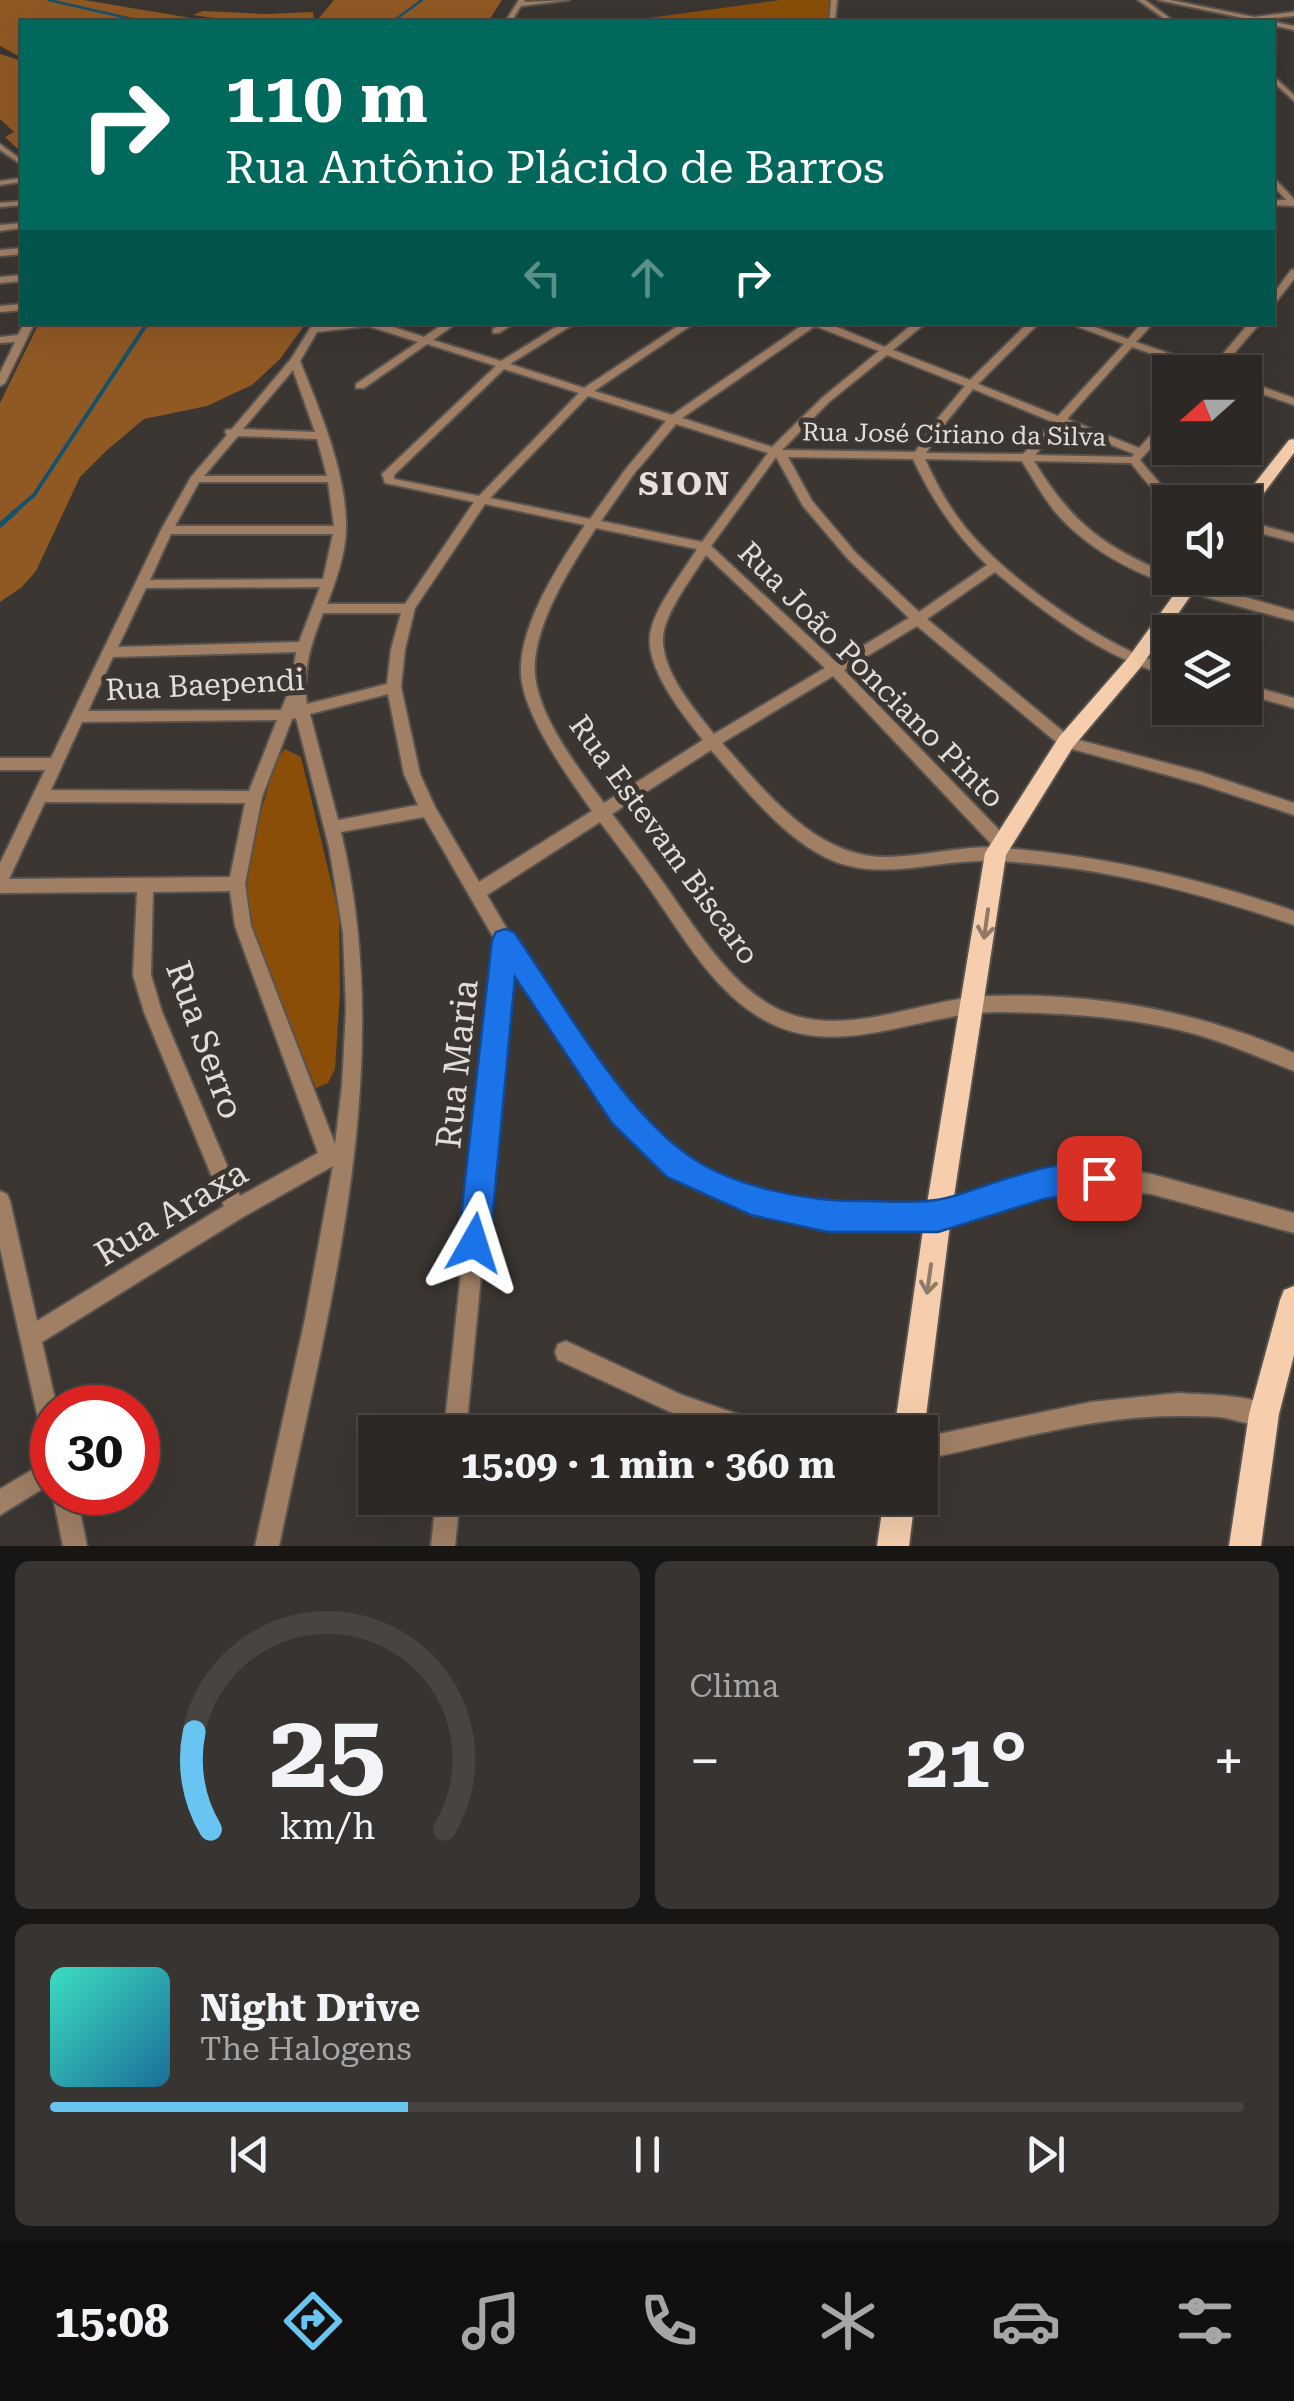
<!DOCTYPE html>
<html lang="pt">
<meta charset="utf-8">
<style>
body{margin:0;font-family:"Roboto Serif",serif;background:#383432;color:#f1f3f6;height:100vh;display:flex;flex-direction:column;font-size:38px;white-space:nowrap}
*{box-sizing:border-box;margin:0}
p{font-size:32px;color:#a6a6a7}
.icon{flex:none;width:55px;height:55px;fill:none;stroke:currentColor;stroke-width:2;stroke-linecap:round;stroke-linejoin:round}
.map{position:relative;height:1546px;overflow:hidden}
.drawer{display:flex;flex-direction:column;gap:15px;padding:15px;background:#181614;flex:1}
.drawer>*{flex:none}
.top-card{position:absolute;left:20px;top:20px;width:1255px;height:305px;border-radius:0px;box-shadow:0 10px 40px #0002,0 0 0 2px #484442;background:#00695c;color:#fff;overflow:hidden}
.needle{width:65px;rotate:249deg}
.tools{position:absolute;left:1152px;top:355px;display:grid;gap:20px}
.tools a{display:grid;place-items:center;width:110px;height:110px;border-radius:0px;background:#2c2825;box-shadow:0 10px 40px #0002,0 0 0 2px #484442;font-size:50px}
.speed{position:absolute;left:30px;top:1385px;display:flex;gap:20px;font-size:50px;font-weight:700;text-align:center}
.speed>*{display:grid;place-content:center;width:130px;height:130px;border-radius:50%;background:#2c2825;box-shadow:0 10px 40px #0002,0 0 0 2px #484442;line-height:1}
.speed .limit{border:15px solid #d22;background:#fff;color:#111}
.pin{position:absolute;display:grid;place-items:center;width:85px;height:85px;color:#fff;margin:-42px;border-radius:20px;box-shadow:0 5px 15px #0006}
.me{position:absolute;width:110px;margin:-55px;rotate:6deg;stroke-linejoin:round;filter:drop-shadow(0 0 8px #0008)}
.turn{display:flex;align-items:center;gap:35px;height:210px;padding:0 40px;font-size:45px}
.turn .icon{width:130px;height:130px;stroke-width:2.5}
.turn b{display:block;font-size:70px;line-height:85px}
.lanes{display:flex;align-items:center;height:95px;padding:0 40px;background:#0003;justify-content:center;gap:50px;direction:ltr}
.lanes .off{opacity:.35}
.big{font-size:75px;font-weight:700;line-height:1.1}
.drawer .tile{flex:1;display:flex;flex-direction:column;justify-content:center;gap:15px;min-width:0;padding:0 35px;border-radius:15px;background:#383432}
.drawer .dial{align-items:center;gap:0}
.dial svg{height:260px;overflow:visible;fill:none;stroke:#484442;stroke-width:7;stroke-linecap:round;text-anchor:middle}
.dial text{fill:#f1f3f6;stroke:none}
.song{display:flex;align-items:center;gap:30px}
.cover{width:120px;height:120px;border-radius:15px;background:linear-gradient(135deg,hsl(170 70% 55%),hsl(200 70% 35%))}
.played{height:10px;border-radius:5px;background:linear-gradient(90deg,#68c4f0 30%,#484442 30%)}
.keys{display:flex;justify-content:space-around;direction:ltr}
.heat{display:flex;justify-content:space-between;align-items:center;font-size:55px;direction:ltr}
.drawer .tiles{flex:1;display:grid;gap:15px;grid-template-columns:1fr 1fr}
.tile:last-child{grid-column:span 2}
.trip{position:absolute;left:358px;top:1415px;width:580px;height:100px;border-radius:0px;background:#2c2825;box-shadow:0 10px 40px #0002,0 0 0 2px #484442;font-weight:700;line-height:100px;text-align:center}
.tabs{display:flex;height:160px;justify-content:space-around;align-items:center;background:#12100f;color:#a6a6a7}
.tabs .icon{width:70px;height:70px}
.tabs .on{color:#68c4f0}
.tabs b{font-size:45px;color:#f1f3f6}
.map>svg:first-child{display:block}
</style>
<div class="map">
<svg width="1294" height="1546" viewBox="0 0 1294 1546">
<rect width="100%" height="100%" fill="#3b3631"/>
<g fill="#8a4e09">
<polygon points="780,0 830,0 828,22 620,22"/>
<path d="M285,749L301,757L339,914L340,992L335,1069L328,1083L316,1088L250,925C239,868 261,815 276,760Z"/>
</g>
<g fill="#905924">
<polygon points="0,0 84,0 215,22 22,22 22,58 0,46"/>
<polygon points="334,0 502,0 488,22 321,22 319,18"/>
<polygon points="203,11 267,14 313,12 314,22 241,22 193,15"/>
<polygon points="0,54 22,61 22,153 5,137 14,132 0,119"/>
<polygon points="39,323 306,323 280,359 252,385 207,406 144,419 106,451 80,477 36,571 22,587 0,602 0,403"/>
</g>
<g fill="none" stroke-linecap="round" stroke-linejoin="round">
<g stroke="#14526c" stroke-width="2.5">
<polyline points="49,0 145,22"/>
<polyline points="392,22 422,0"/>
</g>
<polyline stroke="#14526c" stroke-width="4" points="13,513 34,495 148,322"/>
<polyline stroke="#14526c" stroke-width="5" points="0,525 16,511"/>
<defs>
<g id="minor">
<polygon points="519,0 525,0 524,2 569,0 521,6 511,22 505,22"/>
<polygon points="831,0 837,0 835,22 829,22"/>
<polygon points="1138,0 1145,0 1175,22 1169,22"/>
<polygon points="1158,0 1170,0 1254,17 1294,12 1294,16 1261,19 1294,26 1294,30 1272,25 1272,22 1262,22"/>
<polygon points="1272,75 1294,95 1294,101 1272,81"/>
<polygon points="0,144 22,160 22,165 0,150"/>
<polygon points="1272,176 1294,199 1294,206 1272,205 1272,200 1286,200 1272,184"/>
<polygon points="22,178 22,182 0,185 0,181"/>
<polygon points="22,201 22,205 0,207 0,203"/>
<polygon points="22,223 22,228 0,231 0,225"/>
<polygon points="22,248 22,254 0,256 0,250"/>
<polygon points="1294,269 1294,279 1272,307 1272,296 1291,270"/>
<polygon points="22,275 22,281 0,283 0,277"/>
<polygon points="22,304 22,310 0,312 0,306"/>
<polygon points="25,322 35,322 5,383 0,386 0,373 15,342 0,343 0,337 18,335"/>
<path d="M314,322H324L321,326L378,322L424,337L446,322H458L433,340L501,361L564,322H577L510,364L584,388L684,322H696L594,391L672,415L807,322H825L885,347L915,322H927L893,350L970,380L1029,322H1040L978,384L1058,416L1124,344L1065,322H1081L1128,339L1143,322H1154L1136,342L1211,368L1250,322H1261L1218,372H1205L1132,347L1067,419L1139,448L1166,418L1170,417V427L1140,460L1162,486L1187,502C1159,502 1147,483 1131,463L1034,461C1071,522 1104,548 1170,574V578H1178L1294,611V621C1213,599 1115,580 1056,513C1043,497 1033,479 1022,461L925,459C936,483 948,506 965,527C1006,578 1106,649 1170,666V676C1104,658 1047,615 995,572L927,619L1071,738L1201,772L1294,803V815L1200,784L1061,746L917,626L844,670L1006,837L1008,842L1003,848C1103,856 1199,878 1294,911V925C1198,892 1097,865 995,861C941,858 889,881 836,862C788,844 744,788 711,750L612,814C629,836 646,858 662,881C693,924 725,979 772,1006C840,1044 919,998 989,996C1094,992 1198,1011 1294,1053V1071C1263,1059 1234,1046 1202,1036C1136,1017 1068,1013 1000,1012C919,1011 833,1066 756,1015C712,987 683,937 654,895C637,870 618,846 600,822L487,895L511,936L630,1106L685,1159L752,1190L828,1207L938,1206L1045,1174L1099,1167L1151,1174L1294,1213V1233L1151,1194L1099,1187L1045,1194L938,1226L828,1227L751,1210L671,1173L616,1120L511,964L466,1432H444L496,942L424,817L341,832C398,1070 327,1313 279,1546H255L305,1319L333,1166L243,1217L42,1342L57,1408H52V1448L44,1445L0,1248V1191L7,1194L10,1201L37,1321L224,1206L144,1012L133,975L137,892L0,893V863L45,770H0V758H51L161,530L191,477L227,435L225,432L226,430L232,429L291,359ZM368,326L418,342L356,384V388H364L427,344L496,366L382,474L385,483L474,502L405,604H327C336,581 346,553 346,528C347,474 320,411 300,361L317,332ZM815,326L879,351L822,398L772,447L682,418ZM887,355L965,386L939,417L915,452L782,450L829,402ZM504,369L579,393L479,496L394,479V475ZM293,370L315,432L243,429ZM973,389L1053,422L1023,454L926,453L947,421ZM588,396L666,421L625,470L590,519L490,498ZM676,424L768,453L702,542L601,521L633,475ZM1062,425L1134,454L1132,457L1035,455ZM238,436L317,439L327,476H204ZM776,457L803,506L848,559L909,618L836,662L711,546ZM788,457L913,459C932,500 955,534 987,565L919,612L856,553L812,501ZM199,482H328L334,526H175ZM485,504L585,525C559,564 519,625 521,674C523,715 568,777 592,811L479,882L435,807L420,774L401,687L405,649L415,608ZM596,528L697,549C683,572 657,604 651,630C642,665 683,715 703,740L604,803C579,769 539,718 535,675C531,628 571,566 596,528ZM171,534H333L323,579L150,580ZM706,555L825,668L714,734C694,709 656,665 664,630C670,606 693,576 706,555ZM320,587L299,642L118,647L146,588ZM323,613H401L391,649L387,684L307,704C302,671 311,644 323,613ZM296,652L291,686L281,710L88,711L113,657ZM833,676L994,847H996C960,846 925,856 888,857C816,858 767,793 722,743ZM388,694L404,774L418,805L338,820L310,714ZM296,718L329,847L343,933L346,1009L342,1086L335,1144L251,926L245,884L262,797L292,719ZM277,720L249,791L51,790L82,722ZM45,802L245,803L230,877L9,879ZM230,891L235,926L318,1153L240,1196L162,1012L151,975L153,892Z"/>
<polygon points="503,322 516,322 499,333 493,333 493,329"/>
<polygon points="1245,381 1294,398 1294,405 1245,388"/>
<polygon points="1245,521 1294,534 1294,542 1245,529"/>
<polygon points="1245,684 1294,698 1294,708 1245,694"/>
<polygon points="566,1341 682,1395 766,1424 769,1432 726,1432 679,1416 558,1360 555,1352 558,1344"/>
<path d="M1178,1393C1209,1395 1243,1394 1272,1406L1275,1414L1272,1422C1256,1429 1236,1419 1219,1417C1206,1416 1193,1416 1180,1416C1092,1415 1005,1443 920,1460V1438L1091,1402Z"/>
<polygon points="52,1458 52,1483 0,1515 0,1489"/>
<polygon points="52,1492 76,1492 87,1546 63,1546"/>
<polygon points="436,1498 460,1498 455,1546 431,1546"/>
</g>
<g id="major">
<polygon points="1294,439 1294,453 1251,510 1245,512 1245,502 1240,502 1289,440"/>
<polygon points="1186,578 1203,578 1140,668 1073,747 1006,855 951,1216 924,1432 920,1442 920,1432 894,1432 925,1216 985,853 1059,737 1128,658"/>
<polygon points="1294,1286 1294,1355 1279,1414 1261,1546 1229,1546 1249,1414 1280,1300 1284,1290"/>
<polygon points="884,1498 915,1498 909,1546 877,1546"/>
</g>
</defs>
<use href="#minor" stroke="#59544f" stroke-width="4"/>
<use href="#major" stroke="#59544f" stroke-width="4"/>
<use href="#minor" fill="#a07f65" fill-rule="evenodd"/>
<use href="#major" fill="#f6cead" fill-rule="evenodd"/>
</g>
<defs><path id="oneway-shaft" d="M-6 0H5M1.5-3L5.5 0L1.5 3" fill="none" stroke-width="1.6" stroke-linecap="round" stroke-linejoin="round" transform="scale(2.5)"/></defs>
<g stroke="#8f7a69">
<use href="#oneway-shaft" transform="translate(986 924) rotate(98)"/>
<use href="#oneway-shaft" transform="translate(929 1279) rotate(98)"/>
</g>
<path fill="#1a73e8" stroke="#114b97" stroke-width="2.5" d="M505,929L514,932C562,1001 620,1107 688,1155C732,1187 809,1202 863,1201C893,1201 925,1205 954,1196C993,1184 1072,1151 1110,1167L1114,1178L1110,1188L1044,1199L938,1232H828L751,1215L667,1177L612,1123L515,977L490,1243L485,1254L474,1259L463,1254L458,1243L492,940L496,932Z"/>
<g text-anchor="middle" stroke-width="10" stroke-linejoin="round" paint-order="stroke">
<g font-size="25" fill="#e0ddda" stroke="#3b3631">
<text transform="translate(954 434) rotate(1)" y="9">Rua José Ciriano da Silva</text>
</g>
<g font-size="30" fill="#e0ddda" stroke="#3b3631">
<text transform="translate(871 675) rotate(45)" y="10">Rua João Ponciano Pinto</text>
<text transform="translate(205 685) rotate(-3)" y="10">Rua Baependi</text>
<text transform="translate(664 840) rotate(54)" y="10">Rua Estevam Biscaro</text>
</g>
<g font-size="32" font-weight="bold" letter-spacing="2.5" fill="#e6dfda" stroke="#3b3631">
<text x="685" y="495">SION</text>
</g>
<g font-size="35" fill="#e0ddda" stroke="#3b3631">
<text transform="translate(205 1040) rotate(70)" y="12">Rua Serro</text>
<text transform="translate(457 1064) rotate(-84)" y="12">Rua Maria</text>
<text transform="translate(171 1213) rotate(-31)" y="12">Rua Araxa</text>
</g>
</g>
</svg>
<div class="tools">
<a><svg class="needle" viewBox="-14 -14 28 28"><path d="M0-13l5 13h-10z" fill="#e53935"/><path d="M0 13l5-13h-10z" fill="#a6a6a7"/></svg></a>
<a><svg class="icon" aria-label="sound" viewBox="0 0 24 24"><path d="M4 9h4l5-4v14l-5-4H4zM17 9q2 3 0 6"/></svg></a>
<a><svg class="icon" aria-label="layers" viewBox="0 0 24 24"><path d="M12 4l9 5-9 5-9-5zM3 14l9 5 9-5"/></svg></a>
</div>
<div class="speed"><div class="limit">30</div></div>
<div class="pin" style="left:1099px;top:1178px;background:#d93025"><svg class="icon" aria-label="arrive" viewBox="0 0 24 24"><path d="M6 21V4h12l-3 4 3 4H6"/></svg></div>
<svg class="me" style="left:474px;top:1243px" viewBox="-20 -20 40 40"><path d="M0-17L14 15 0 8-14 15z" fill="#1a73e8" stroke="#fff" stroke-width="4"/></svg>
<div class="trip">15:09 · 1 min · 360 m</div>
<div class="top-card">
<div class="turn"><svg class="icon" aria-label="right" viewBox="0 0 24 24"><path d="M7 20v-9h11M14 6l5 5-5 5"/></svg><div><b>110 m</b>Rua Antônio Plácido de Barros</div></div>
<div class="lanes"><svg class="icon off" aria-label="left" viewBox="0 0 24 24"><path d="M17 20v-9H6M10 6l-5 5 5 5"/></svg><svg class="icon off" aria-label="ahead" viewBox="0 0 24 24"><path d="M12 20V5M6 11l6-6 6 6"/></svg><svg class="icon" aria-label="right" viewBox="0 0 24 24"><path d="M7 20v-9h11M14 6l5 5-5 5"/></svg></div>
</div>
</div>
<section class="drawer">
<div class="tiles">
<div class="tile dial"><svg viewBox="0 0 100 80">
<path d="M14 69A42 42 0 1 1 86 69"/>
<path d="M14 69A42 42 0 0 1 9 39" stroke="#68c4f0"/>
<text x="50" y="56" font-size="32" font-weight="700">25</text>
<text x="50" y="72" font-size="11">km/h</text>
</svg></div>
<div class="tile"><p>Clima</p>
<div class="heat"><a>−</a><b class="big">21°</b><a>+</a></div>
</div>
<div class="tile">
<div class="song"><i class="cover"></i><div><b>Night Drive</b><p>The Halogens</p></div></div>
<div class="played"></div>
<div class="keys"><svg class="icon" aria-label="previous" viewBox="0 0 24 24"><path d="M18 5L8 12l10 7zM5 5v14"/></svg><svg class="icon" aria-label="pause" viewBox="0 0 24 24"><path d="M8 5v14M16 5v14"/></svg><svg class="icon" aria-label="next" viewBox="0 0 24 24"><path d="M6 5l10 7-10 7zM19 5v14"/></svg></div>
</div>
</div>
</section>
<nav class="tabs">
<b>15:08</b>
<svg class="icon on" aria-label="directions" viewBox="0 0 24 24"><path d="M12 3l9 9-9 9-9-9zM9 14v-3h6M13 9l2 2-2 2"/></svg>
<svg class="icon" aria-label="music" viewBox="0 0 24 24"><path d="M9 18V5l10-2v13"/><circle cx="6" cy="18" r="3"/><circle cx="16" cy="16" r="3"/></svg>
<svg class="icon" aria-label="phone" viewBox="0 0 24 24"><path d="M5 4h4l2 5-3 2q2 4 5 5l2-3 5 2v4C11 20 4 13 5 4z"/></svg>
<svg class="icon" aria-label="climate" viewBox="0 0 24 24"><path d="M12 3v18M4 7l16 10M4 17L20 7"/></svg>
<svg class="icon" aria-label="car" viewBox="0 0 24 24"><path d="M5 17H2v-5l4-1 3-4h7l3 4 3 1v5h-3M9 17h6M6 11h13"/><circle cx="7" cy="17" r="2"/><circle cx="17" cy="17" r="2"/></svg>
<svg class="icon" aria-label="filters" viewBox="0 0 24 24"><path d="M4 7h16M4 17h16"/><circle cx="9" cy="7" r="2"/><circle cx="15" cy="17" r="2"/></svg>
</nav>
